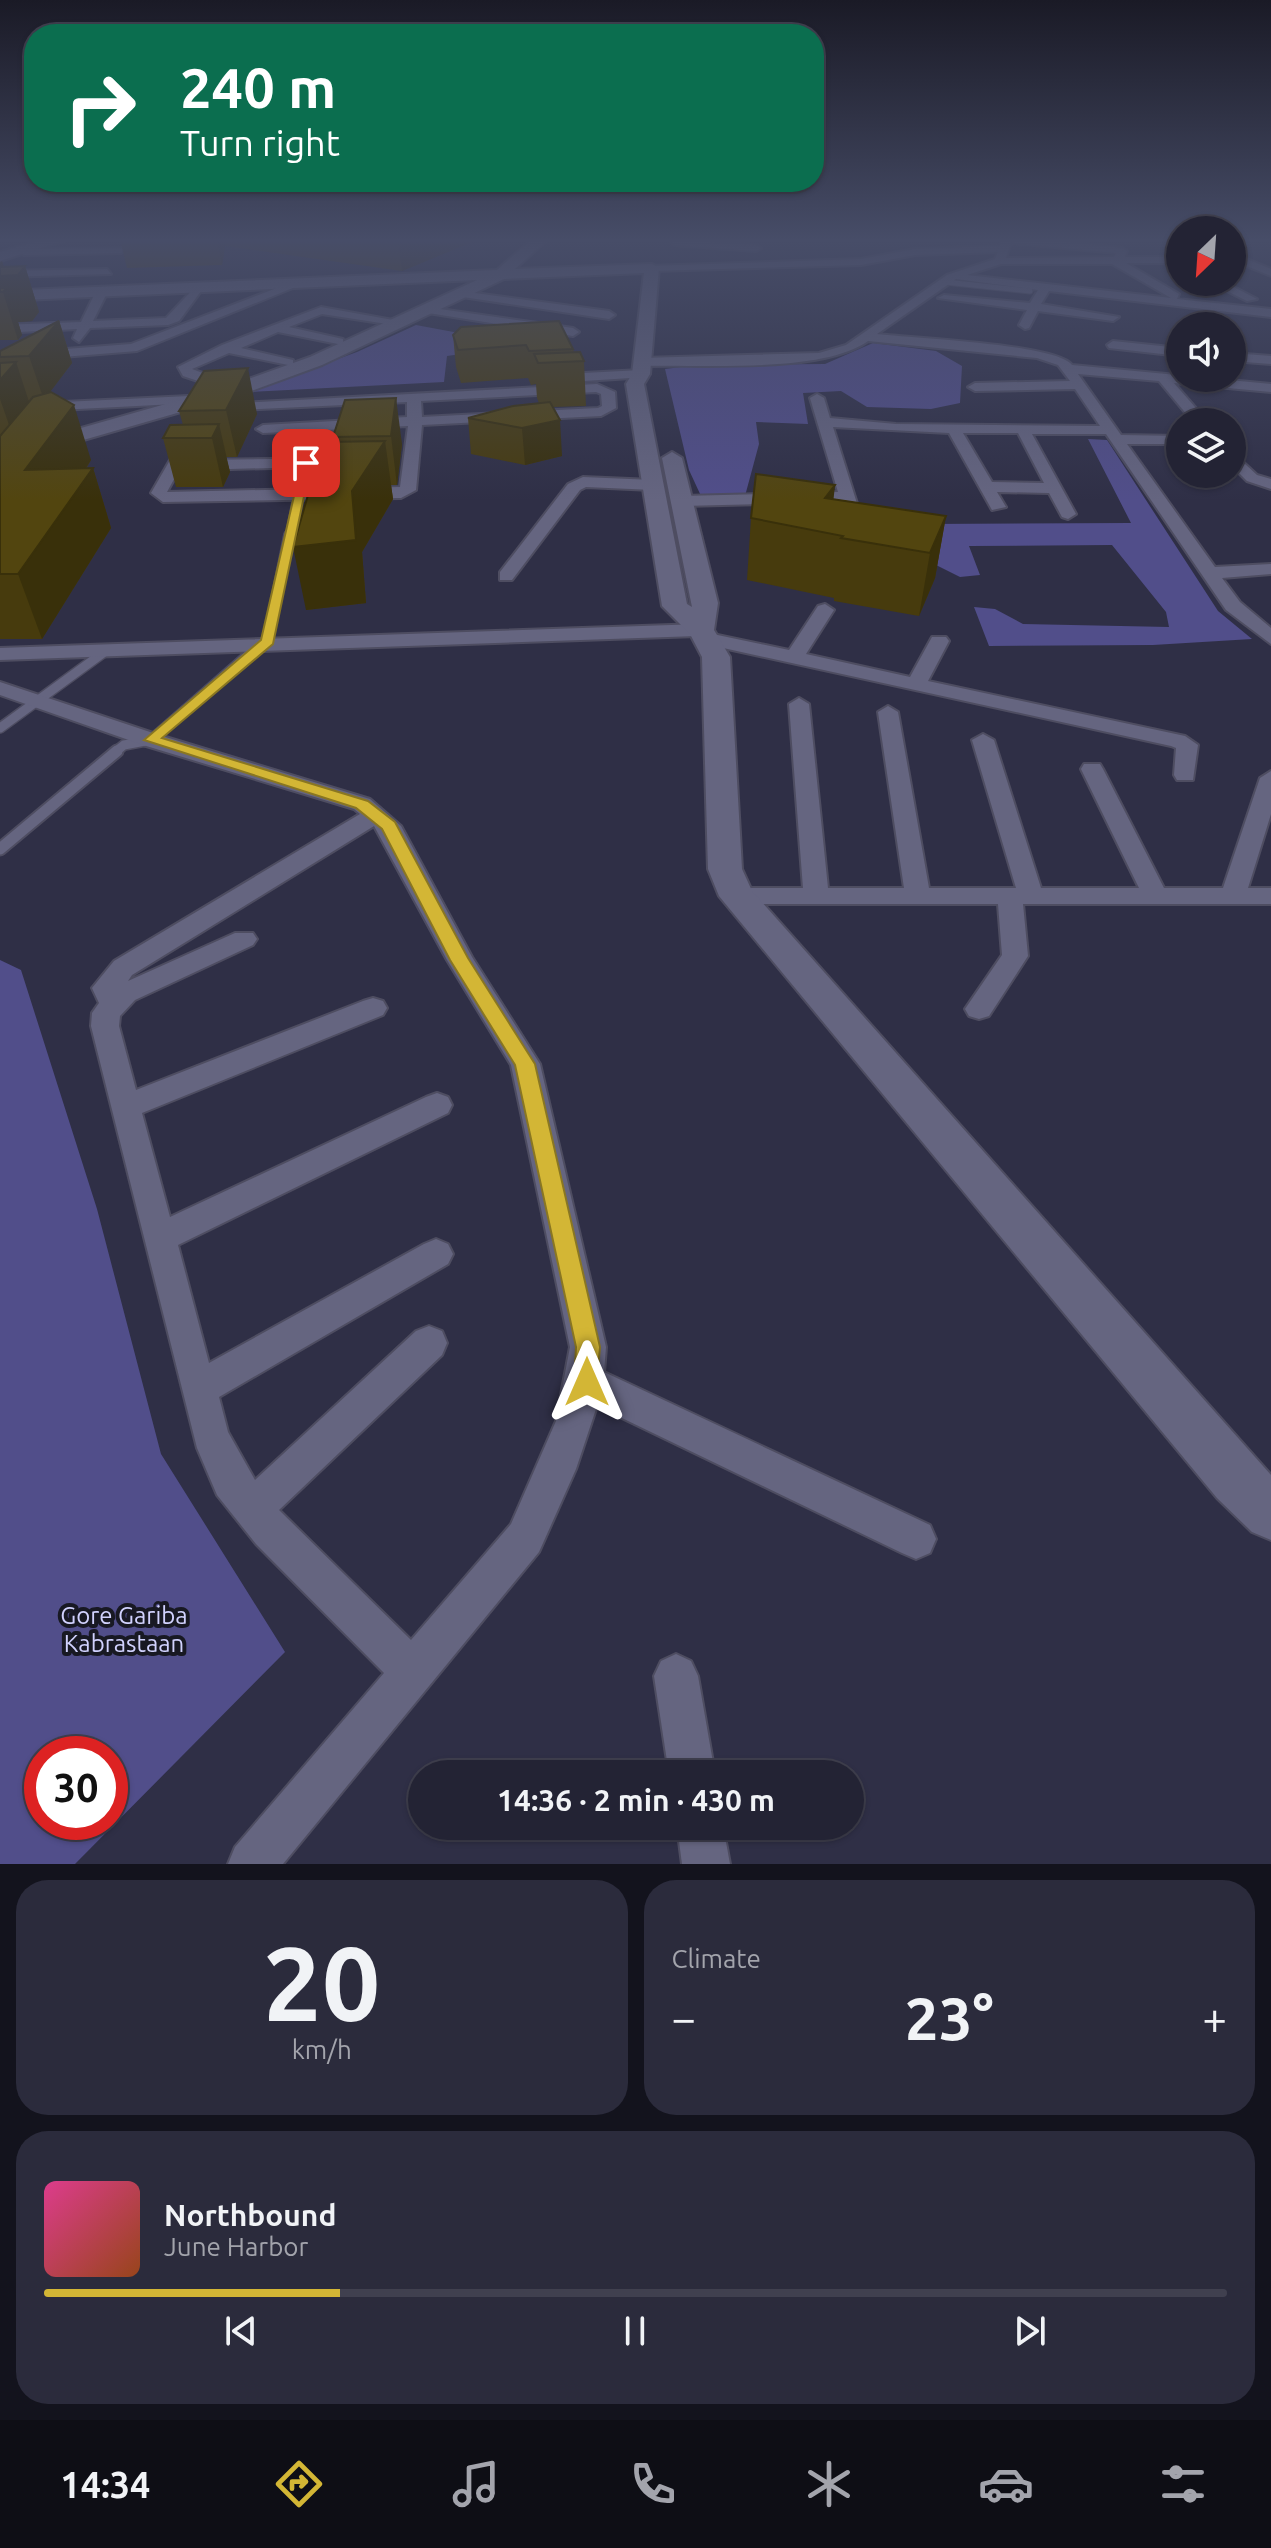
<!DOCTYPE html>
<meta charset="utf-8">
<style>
body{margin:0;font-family:Ubuntu,sans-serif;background:#2b2b3c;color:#f1f3f6;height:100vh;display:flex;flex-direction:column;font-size:30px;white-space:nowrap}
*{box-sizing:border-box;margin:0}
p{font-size:26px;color:#a3a4ac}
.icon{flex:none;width:44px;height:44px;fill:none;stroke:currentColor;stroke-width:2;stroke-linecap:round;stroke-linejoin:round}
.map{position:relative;height:1864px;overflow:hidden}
.side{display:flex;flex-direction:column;gap:16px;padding:16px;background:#13131d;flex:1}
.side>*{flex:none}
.guide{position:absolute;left:24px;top:24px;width:800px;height:168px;border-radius:32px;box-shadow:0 2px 6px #0004,0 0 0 2px #40404f;background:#0b6e4f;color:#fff;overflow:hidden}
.needle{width:52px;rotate:205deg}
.fabs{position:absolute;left:1166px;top:216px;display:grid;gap:16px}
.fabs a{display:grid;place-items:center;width:80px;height:80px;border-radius:50%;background:#232334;box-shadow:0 2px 6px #0004,0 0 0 2px #40404f;font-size:40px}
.speed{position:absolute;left:24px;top:1736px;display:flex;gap:16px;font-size:40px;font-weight:700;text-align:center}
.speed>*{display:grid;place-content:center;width:104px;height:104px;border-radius:50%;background:#232334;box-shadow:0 2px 6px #0004,0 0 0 2px #40404f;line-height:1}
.speed .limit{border:12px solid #d22;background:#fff;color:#111}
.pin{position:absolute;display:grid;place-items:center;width:68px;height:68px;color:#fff;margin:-34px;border-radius:16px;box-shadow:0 4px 12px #0006}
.me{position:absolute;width:88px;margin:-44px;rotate:0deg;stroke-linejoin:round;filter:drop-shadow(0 0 6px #0008)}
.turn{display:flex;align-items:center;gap:28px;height:168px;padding:0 24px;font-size:36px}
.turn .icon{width:104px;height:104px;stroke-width:2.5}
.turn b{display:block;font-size:56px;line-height:68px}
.big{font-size:60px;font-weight:700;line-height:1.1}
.side .widget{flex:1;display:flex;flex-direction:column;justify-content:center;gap:12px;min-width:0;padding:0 28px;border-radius:32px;background:#2b2b3c}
.side .dial{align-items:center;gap:0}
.dial b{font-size:104px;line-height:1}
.song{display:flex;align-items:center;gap:24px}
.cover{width:96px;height:96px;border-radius:12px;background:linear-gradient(135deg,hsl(330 70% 55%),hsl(20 70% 35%))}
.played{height:8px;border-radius:4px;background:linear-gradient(90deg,#d3b635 25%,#40404f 25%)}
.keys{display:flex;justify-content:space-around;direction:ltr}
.heat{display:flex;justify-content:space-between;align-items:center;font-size:44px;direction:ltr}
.side .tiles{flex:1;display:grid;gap:16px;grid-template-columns:1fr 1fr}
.widget:last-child{grid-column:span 2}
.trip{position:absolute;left:408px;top:1760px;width:456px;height:80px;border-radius:40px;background:#232334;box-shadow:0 2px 6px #0004,0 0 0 2px #40404f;font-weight:700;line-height:80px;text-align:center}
.dock{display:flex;height:128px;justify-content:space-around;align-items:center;background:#0e0e15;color:#a3a4ac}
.dock .icon{width:56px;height:56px}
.dock .active{color:#d3b635}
.dock b{font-size:36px;color:#f1f3f6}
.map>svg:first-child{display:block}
</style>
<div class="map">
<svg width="1271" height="1864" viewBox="0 0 1271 1864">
<rect width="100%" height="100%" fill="#2f2f46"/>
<g fill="#514e8a" fill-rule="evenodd">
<polygon points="416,325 524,345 447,356 444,382 248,392 357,352"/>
<polygon points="873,343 936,351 962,366 960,403 931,409 867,407 841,391 803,393 808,424 756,422 759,444 745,496 701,496 689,470 665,369 697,365 825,364"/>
<polygon points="1088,439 1107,440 1218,611 1252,639 1153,645 989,646 974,607 995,609 1023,624 1169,627 1166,612 1112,545 969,546 980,575 960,577 926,560 927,524 1131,523"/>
<path d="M0,960L21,970L97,1209L161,1454L285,1652L75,1864H0ZM42,1754H110V1822H42Z"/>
</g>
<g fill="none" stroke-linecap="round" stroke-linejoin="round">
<defs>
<polyline id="lane-far3" points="945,282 1030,291"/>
<polyline id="lane-far2" points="289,537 297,495"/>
<g id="lane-far1">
<polyline points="267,644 289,535"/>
<polyline points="0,728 107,650"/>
<polyline points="114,753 124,745 151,740 262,643"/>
</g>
<polyline id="lane" points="0,849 117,751"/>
<g id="street">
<polygon points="670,240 756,245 761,248 756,251 674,245"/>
<path d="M1002,240H1048L1122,248L1127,251L1125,257H1180V263H1126L1179,294L1177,299L1271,309V317L1049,291L1041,304L1119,317L1113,321L1038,311L1029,328L1025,329L1019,325L1027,310L938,298L944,295L1030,303L1038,290L956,279L877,334C910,338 1057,344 1072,365L1271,384V392L1174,383L1208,422H1193L1159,381L1078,374L1121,435L1180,436V444H1127L1215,567L1271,564V574L1222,578L1240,602L1271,628V644L1226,610L1106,434H1032L1076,514L1068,519L1062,517L1049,493L997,492L1006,507L992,510L949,433L833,427L860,513L858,516H846L841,502L682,506L674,501L682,496L838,492L810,398L817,394L824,398L830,418L896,424L1100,426L1075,389L975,391L968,387L975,383L1070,381L1058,365L1037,358L868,341C822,374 701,364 642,366L636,362L642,358L819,353L846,345L947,275L995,259L998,252L915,255L861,265L652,271L648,266L861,259L915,249L1000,246ZM1011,242L1014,243L1116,253L1114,257L1006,258ZM1001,264H1112L1171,298L967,275ZM963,433H1018L1044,483L992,482Z"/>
<polygon points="125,248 121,253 24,255 19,252 24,249"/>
<polygon points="1232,253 1271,269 1271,276 1232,260"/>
<polygon points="107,269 111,274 0,277 0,271"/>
<polygon points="295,281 305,283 137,351 0,362 0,354 131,344"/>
<polygon points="1209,282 1224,282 1257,299 1247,301"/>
<polygon points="198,284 204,287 179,321 168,325 90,328 79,342 73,338 77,329 0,333 0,325 81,322 96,291 102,288 108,291 93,321 166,318"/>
<polygon points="460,291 609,311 615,315 609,319 456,296"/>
<polygon points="321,307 393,320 387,324 322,314 289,327 343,339 343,345 278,332 241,348 293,360 293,366 229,353 192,369 227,382 227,388 222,389 183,376 178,367 222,345"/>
<polygon points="426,307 573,328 579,332 573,336 422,312 422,308"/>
<polygon points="1113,341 1180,348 1180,356 1109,348 1107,345"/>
<polygon points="1232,353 1271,356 1271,364 1232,361"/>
<polygon points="641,370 646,371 646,377 584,381 577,377 584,373"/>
<path d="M597,384L615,392L616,408L601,416L422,425L416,490L401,498L163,502L151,493L181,441L188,437L195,441L167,492L400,487L408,426L263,433L256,429L263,425L407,417V402L216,411V405L221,404ZM596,392L601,394L602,406L598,408L422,417L421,401Z"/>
<polygon points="210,395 215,396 215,402 0,413 0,405"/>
<polygon points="1232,452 1257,475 1271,479 1271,489 1247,481 1232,466"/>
<polygon points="339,458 347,463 344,466 194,470 186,465 194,460"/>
<polygon points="583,477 653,480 661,485 653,490 586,487 580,490 512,580 500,580 500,572 568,484"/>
<polygon points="825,604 834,610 806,654 910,677 932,637 946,637 949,641 928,681 1185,736 1198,745 1193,780 1177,780 1174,775 1176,748 1171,746 705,644 698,642 697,636 0,660 0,648 701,624 708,626 708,633 789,650 818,606"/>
<path d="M0,682L159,735L370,799L401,826L472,957L540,1064L606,1347L604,1372L930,1525L936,1539L930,1553L916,1559L902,1553L597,1406L576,1469L539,1552L283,1864H228L235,1847L384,1673L256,1544L217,1495L197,1448L91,1026L92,1013L99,1003L92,988L114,961L360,814L354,809L143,745L0,695ZM374,826L447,960L511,1065L570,1347L556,1421L511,1524L411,1640L279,1510L442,1355L447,1343L442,1331L429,1326L416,1331L255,1480L228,1432L219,1397L448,1264L453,1254L448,1244L436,1239L424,1244L209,1363L178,1245L448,1113L452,1105L448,1097L437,1093L426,1097L170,1217L142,1113L383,1015L387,1008L383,1001L373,998L363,1001L136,1090L119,1026L120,1016L135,1000L253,945L257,939L253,933H235L128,981L132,975Z"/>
<polygon points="799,698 809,704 828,888 904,888 878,712 888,706 898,712 929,888 1016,888 972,740 983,734 994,740 1041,888 1139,888 1081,769 1084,764 1100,764 1103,769 1164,888 1223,888 1260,778 1271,771 1271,814 1248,888 1271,888 1271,904 1023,904 1028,956 989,1016 979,1019 969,1016 965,1009 1002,955 998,904 736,904 727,902 723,896 727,890 736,888 803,888 789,704"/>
<polygon points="676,1654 691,1661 698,1676 715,1774 669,1774 654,1676 661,1661"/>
<polygon points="677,1826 723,1826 730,1864 682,1864"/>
</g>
<g id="secondary">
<polygon points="42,240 66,240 0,261 0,252"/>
<polygon points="531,240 547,240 515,269 652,264 659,268 650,374 644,384 687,604 692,607 662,458 672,452 682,458 718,603 714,630 730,657 742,869 752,891 1271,1475 1271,1540 1252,1532 1217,1498 719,896 708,869 702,657 690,634 662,606 626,384 632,374 644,273 504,279 322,365 243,394 0,464 0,451 229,386 310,357 477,280 0,301 0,291 497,270"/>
</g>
</defs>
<use href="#lane-far3" stroke="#4e4d61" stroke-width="7"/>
<use href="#lane-far2" stroke="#4e4d61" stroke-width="9"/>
<use href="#lane-far1" stroke="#4e4d61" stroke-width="12"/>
<use href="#lane" stroke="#4e4d61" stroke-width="15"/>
<use href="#street" stroke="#4e4d61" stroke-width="4"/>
<use href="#secondary" stroke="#4e4d61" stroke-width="4"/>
<use href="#lane-far3" stroke="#656580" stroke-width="5"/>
<use href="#lane-far2" stroke="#656580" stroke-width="7"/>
<use href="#lane-far1" stroke="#656580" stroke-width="9"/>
<use href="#lane" stroke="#656580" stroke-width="11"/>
<use href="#street" fill="#656580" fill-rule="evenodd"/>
<use href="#secondary" fill="#656580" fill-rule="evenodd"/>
</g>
<g fill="#473b0d">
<polygon points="120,240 473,240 474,241 402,271 225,246 222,265 127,268"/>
<polygon points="2,261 4,267 25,266 39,312 32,321 18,322 22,335 18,340 0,340 0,262"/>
<polygon points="59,320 72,363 49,393 91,460 86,469 93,468 111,528 42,639 0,639 0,351"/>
<polygon points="453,335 573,349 574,352 584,361 586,406 553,407 562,456 525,465 471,454 468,418 539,403 537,398 536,384 531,385 528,378 461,383 456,367"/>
<polygon points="204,371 257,414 237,457 226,457 230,472 223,487 176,487 163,438 183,425 179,411"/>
<polygon points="345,400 402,444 397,485 391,485 393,499 362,552 366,603 306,610 323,496 325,450 334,442 333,437"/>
<polygon points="834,499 946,516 935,578 919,616 834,601 834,598 747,580 751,518"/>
</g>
<g fill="#39300a">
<polygon points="217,240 224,240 225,246 222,265"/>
<polygon points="398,240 473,240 474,241 402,271"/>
<polygon points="2,261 6,275 25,266 39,312 32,321 18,322 22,335 18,340 3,292 0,292 0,264"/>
<polygon points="59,321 72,363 44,400 29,356"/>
<polygon points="16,362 33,414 14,439 0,399 0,380"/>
<polygon points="248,368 257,414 237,457 226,410"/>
<polygon points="396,398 402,444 397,485 391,436"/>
<polygon points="74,405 91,460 46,529 25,470"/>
<polygon points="560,420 562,456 525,465 522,428"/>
<polygon points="219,424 230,472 223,487 212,438"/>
<polygon points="385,441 393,499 362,552 366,603 306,610 293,547"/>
<polygon points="93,468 111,528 42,639 18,574"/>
<polygon points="835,485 830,533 825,498"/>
<polygon points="946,516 935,578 919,616 930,553"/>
</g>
<g fill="#52450f" stroke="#39300a" stroke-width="2">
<polygon points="25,266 18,275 0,276 0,267"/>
<polygon points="0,288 7,288 3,292 0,292"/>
<polygon points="59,321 29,356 0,357 0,351"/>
<polygon points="559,321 573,349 529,351 526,345 458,350 453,335 461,327"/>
<polygon points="580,352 584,361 538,363 534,354"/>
<polygon points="16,362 0,380 0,363"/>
<polygon points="248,368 226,410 179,411 204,371"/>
<polygon points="51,392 74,405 25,470 93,468 18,574 0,574 0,436 33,397"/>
<polygon points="396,398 391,436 333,437 345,400"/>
<polygon points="550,402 560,420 522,428 468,418 513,406"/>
<polygon points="219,424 212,438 163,438 170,425"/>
<polygon points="385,441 352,491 356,540 293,547 308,495 323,496 315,450 325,450 327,442"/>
<polygon points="756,474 835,485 825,498 946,516 930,553 841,538 843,536 751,518"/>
</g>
<linearGradient id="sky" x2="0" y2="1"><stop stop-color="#1a1a26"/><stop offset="0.48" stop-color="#474d68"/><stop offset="1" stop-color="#474d68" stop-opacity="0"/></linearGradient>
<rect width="1271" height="501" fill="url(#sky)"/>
<polygon fill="#d3b635" stroke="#897622" stroke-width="2" points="302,461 311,463 273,644 162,738 368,801 395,822 468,958 535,1064 600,1347 596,1391 587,1394 578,1391 574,1382 576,1347 515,1065 450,960 382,829 356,808 144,740 261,640"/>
<g text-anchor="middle" stroke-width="8" stroke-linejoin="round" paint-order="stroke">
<g font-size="24" fill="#d1d2fe" stroke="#181923">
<text x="124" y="1624">Gore Gariba<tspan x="124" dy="28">Kabrastaan</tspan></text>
</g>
</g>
</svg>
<div class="fabs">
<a><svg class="needle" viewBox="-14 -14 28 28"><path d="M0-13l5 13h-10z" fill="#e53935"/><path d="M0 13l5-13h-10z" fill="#a3a4ac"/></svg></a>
<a><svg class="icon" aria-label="sound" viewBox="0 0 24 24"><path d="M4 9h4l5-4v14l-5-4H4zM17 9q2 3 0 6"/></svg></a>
<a><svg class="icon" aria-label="layers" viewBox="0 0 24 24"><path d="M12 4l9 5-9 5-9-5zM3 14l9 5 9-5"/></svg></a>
</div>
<div class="speed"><div class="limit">30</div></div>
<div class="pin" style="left:306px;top:463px;background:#d93025"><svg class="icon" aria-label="arrive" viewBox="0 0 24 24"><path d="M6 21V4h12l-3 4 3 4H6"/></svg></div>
<svg class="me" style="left:587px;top:1382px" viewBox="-20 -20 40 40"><path d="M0-17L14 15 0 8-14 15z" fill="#d3b635" stroke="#fff" stroke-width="4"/></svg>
<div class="trip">14:36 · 2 min · 430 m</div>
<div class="guide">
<div class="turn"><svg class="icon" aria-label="right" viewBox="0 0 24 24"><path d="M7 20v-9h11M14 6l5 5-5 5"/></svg><div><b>240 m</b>Turn right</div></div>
</div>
</div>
<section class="side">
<div class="tiles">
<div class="widget dial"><b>20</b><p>km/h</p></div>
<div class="widget"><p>Climate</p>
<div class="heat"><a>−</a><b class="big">23°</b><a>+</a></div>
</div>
<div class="widget">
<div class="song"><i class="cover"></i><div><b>Northbound</b><p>June Harbor</p></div></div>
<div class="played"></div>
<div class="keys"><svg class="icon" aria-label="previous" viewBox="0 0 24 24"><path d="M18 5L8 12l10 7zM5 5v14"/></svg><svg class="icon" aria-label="pause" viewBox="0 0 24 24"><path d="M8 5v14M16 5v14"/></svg><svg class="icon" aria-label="next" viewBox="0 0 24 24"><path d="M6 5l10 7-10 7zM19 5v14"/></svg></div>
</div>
</div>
</section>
<nav class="dock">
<b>14:34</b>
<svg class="icon active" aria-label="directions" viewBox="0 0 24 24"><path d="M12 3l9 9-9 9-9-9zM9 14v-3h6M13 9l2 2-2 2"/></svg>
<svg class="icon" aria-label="music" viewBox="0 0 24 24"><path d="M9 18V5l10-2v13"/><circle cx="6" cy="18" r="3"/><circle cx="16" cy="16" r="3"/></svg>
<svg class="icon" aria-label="phone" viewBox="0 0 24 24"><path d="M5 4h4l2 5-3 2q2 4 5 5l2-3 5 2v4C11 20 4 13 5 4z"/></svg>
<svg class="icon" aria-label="climate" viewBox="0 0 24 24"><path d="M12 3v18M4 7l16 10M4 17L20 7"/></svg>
<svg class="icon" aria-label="car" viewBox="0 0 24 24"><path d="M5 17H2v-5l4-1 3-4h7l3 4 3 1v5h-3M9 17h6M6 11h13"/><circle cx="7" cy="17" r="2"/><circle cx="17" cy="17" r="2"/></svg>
<svg class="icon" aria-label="filters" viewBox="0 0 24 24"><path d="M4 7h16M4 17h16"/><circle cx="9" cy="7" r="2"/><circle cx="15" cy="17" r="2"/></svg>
</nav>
